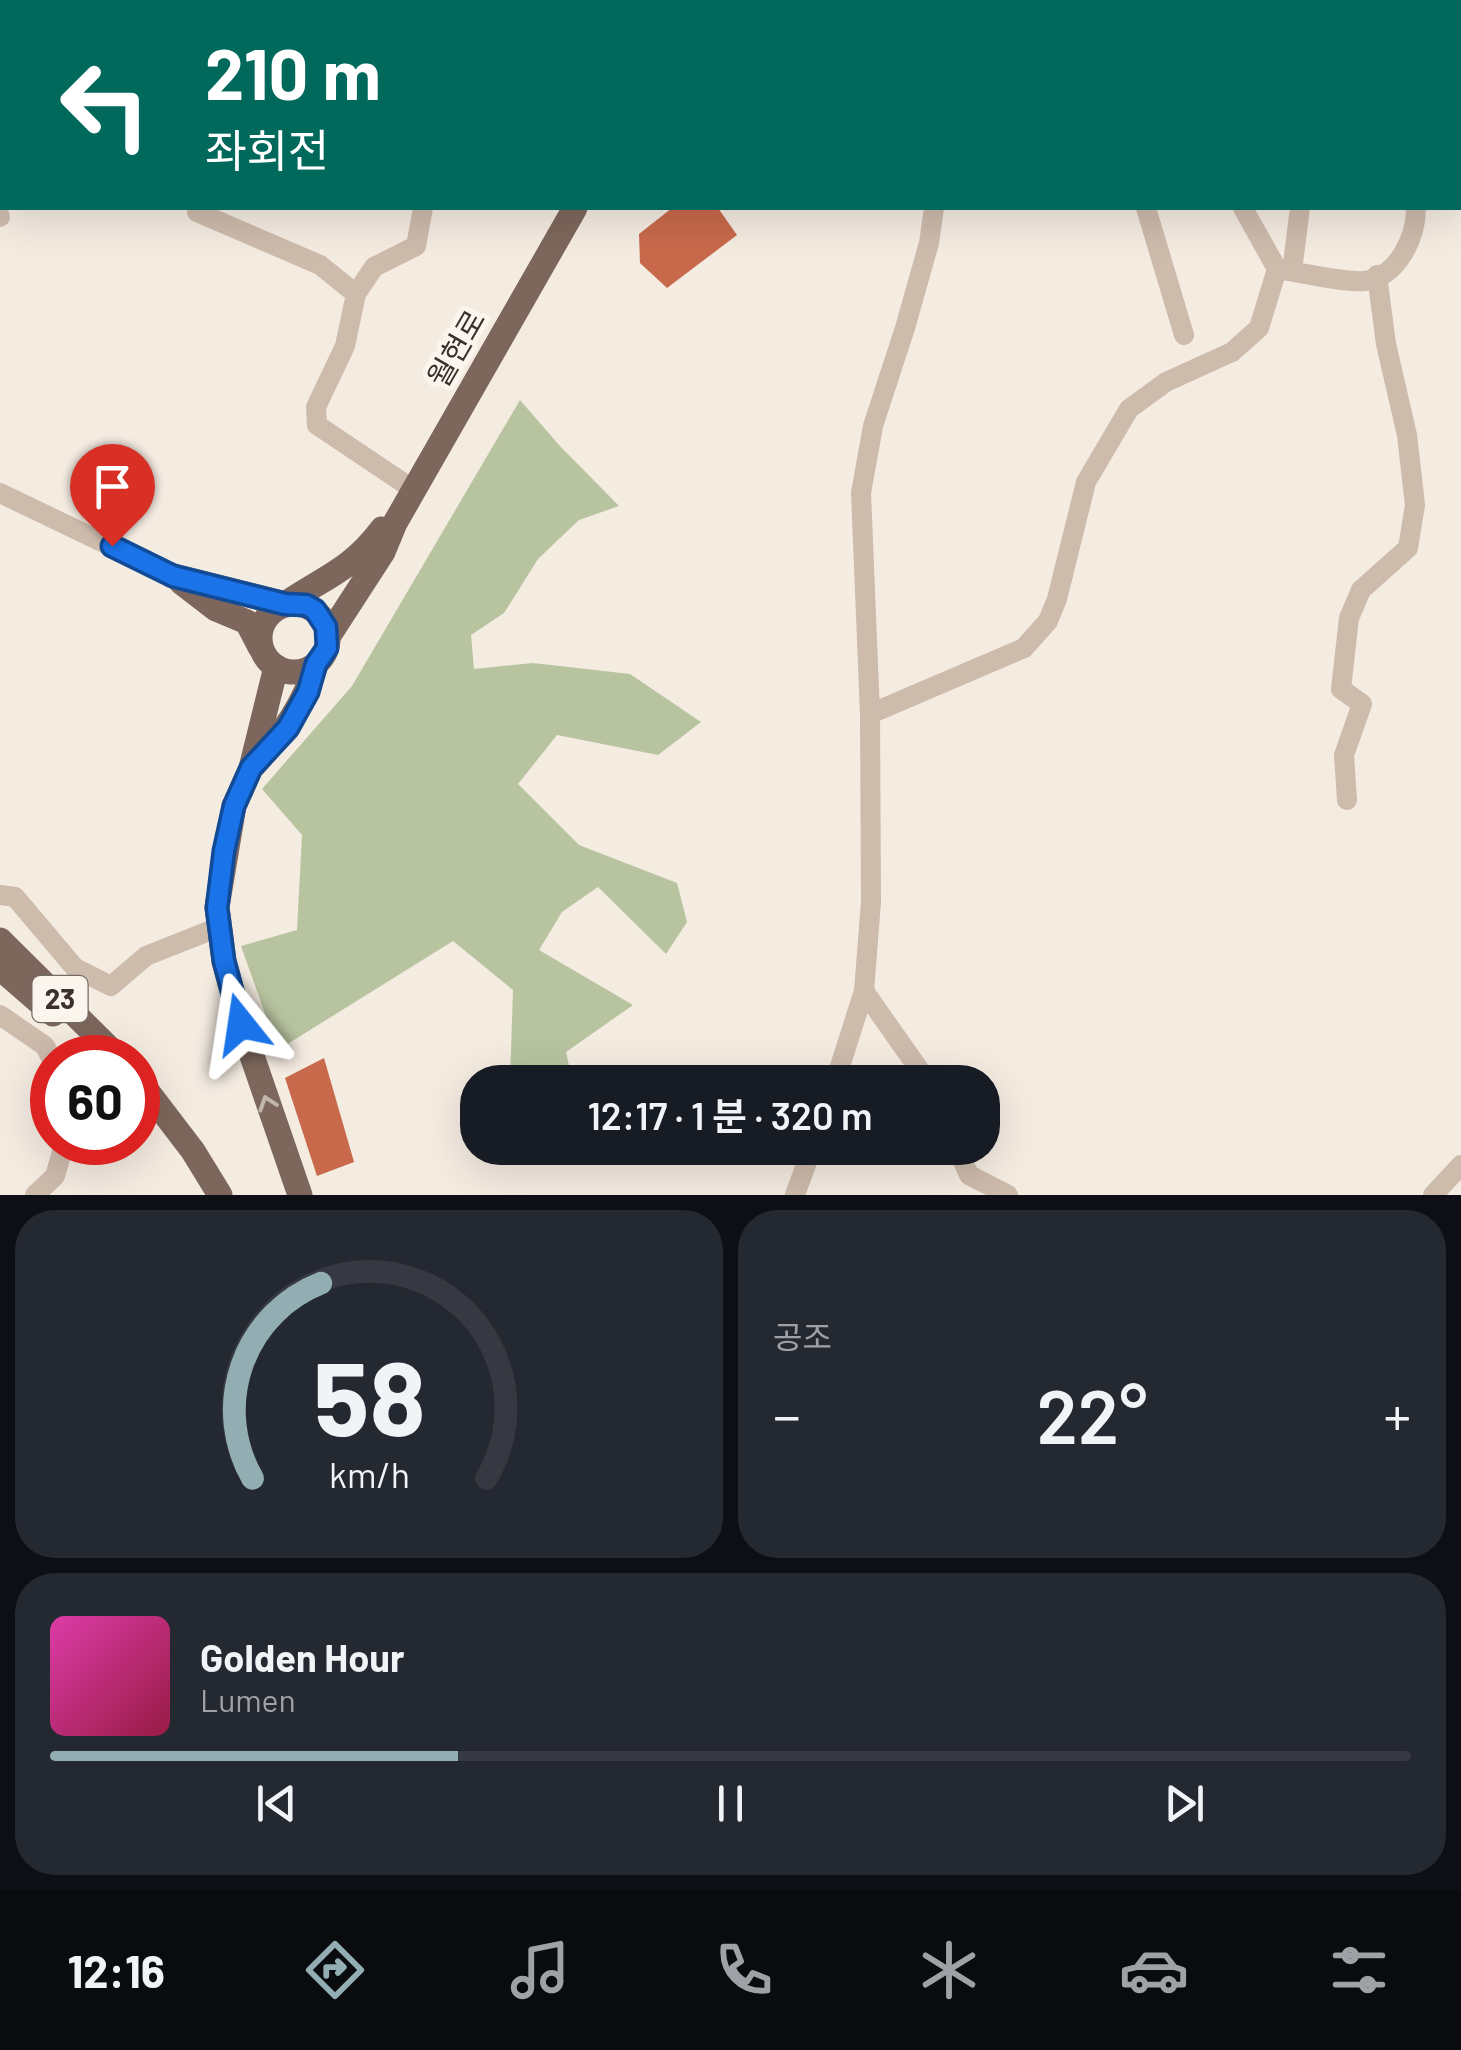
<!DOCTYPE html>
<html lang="ko">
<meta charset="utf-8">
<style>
body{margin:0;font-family:Barlow,"Noto Sans KR",sans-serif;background:#242831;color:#f1f3f6;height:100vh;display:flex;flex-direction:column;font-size:38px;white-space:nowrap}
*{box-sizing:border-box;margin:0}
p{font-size:32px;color:#9ea1a6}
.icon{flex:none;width:55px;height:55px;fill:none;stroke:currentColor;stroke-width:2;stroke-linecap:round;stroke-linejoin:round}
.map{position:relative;height:1195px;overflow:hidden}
.sheet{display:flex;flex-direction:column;gap:15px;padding:15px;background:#0d0f14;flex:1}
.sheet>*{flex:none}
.top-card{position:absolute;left:0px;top:0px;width:1462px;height:210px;box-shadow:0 10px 40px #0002;background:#00695c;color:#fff;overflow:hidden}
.speed{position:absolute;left:30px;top:1035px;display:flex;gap:20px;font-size:50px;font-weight:700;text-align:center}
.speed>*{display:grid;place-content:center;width:130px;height:130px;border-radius:50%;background:#171b24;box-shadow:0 10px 40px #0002;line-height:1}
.speed .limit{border:15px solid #d22;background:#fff;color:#111}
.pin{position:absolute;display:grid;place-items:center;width:85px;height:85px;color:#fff;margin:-102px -42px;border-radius:50% 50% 50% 0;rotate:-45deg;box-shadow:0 0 10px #0007}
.pin .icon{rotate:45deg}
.me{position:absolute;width:110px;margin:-55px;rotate:345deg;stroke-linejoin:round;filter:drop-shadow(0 0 8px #0008)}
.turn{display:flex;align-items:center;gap:35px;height:210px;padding:0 40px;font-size:45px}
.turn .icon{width:130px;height:130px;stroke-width:2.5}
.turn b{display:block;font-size:70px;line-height:85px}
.big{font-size:75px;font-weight:600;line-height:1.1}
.sheet .widget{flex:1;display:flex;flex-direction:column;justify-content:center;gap:15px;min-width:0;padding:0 35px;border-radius:40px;background:#242831}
.sheet .dial{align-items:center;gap:0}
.dial svg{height:260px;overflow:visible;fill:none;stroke:#363941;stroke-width:7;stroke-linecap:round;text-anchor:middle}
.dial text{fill:#f1f3f6;stroke:none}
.song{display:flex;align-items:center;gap:30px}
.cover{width:120px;height:120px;border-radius:15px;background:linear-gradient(135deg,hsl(320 70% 55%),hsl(340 70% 35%))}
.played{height:10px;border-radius:5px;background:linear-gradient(90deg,#92aeb2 30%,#363941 30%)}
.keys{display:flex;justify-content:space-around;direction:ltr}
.heat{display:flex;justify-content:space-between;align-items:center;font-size:55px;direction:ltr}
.sheet .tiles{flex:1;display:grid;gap:15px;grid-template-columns:1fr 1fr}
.widget:last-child{grid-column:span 2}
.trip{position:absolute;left:460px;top:1065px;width:540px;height:100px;border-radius:40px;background:#171b24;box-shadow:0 10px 40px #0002;font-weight:600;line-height:100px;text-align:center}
.dock{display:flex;height:160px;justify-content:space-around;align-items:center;background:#090b0e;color:#9ea1a6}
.dock .icon{width:70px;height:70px}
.dock .current{color:#92aeb2}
.dock b{font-size:45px;color:#f1f3f6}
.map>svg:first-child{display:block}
</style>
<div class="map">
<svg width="1461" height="1195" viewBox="0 0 1461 1195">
<rect width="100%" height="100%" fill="#f4ebe1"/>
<polygon fill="#b8c4a0" points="520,400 559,445 619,506 579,520 538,559 504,613 471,635 474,669 533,663 630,674 701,722 658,755 557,735 518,784 579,845 677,883 687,922 666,954 598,887 562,912 539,950 633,1005 566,1052 572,1079 510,1082 513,990 453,941 278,1050 241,946 297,930 302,835 262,789 352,686"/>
<g fill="#c8694b">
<polygon points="672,208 718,208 737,235 667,288 640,263 639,234"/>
<polygon points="324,1058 354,1162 317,1176 285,1078"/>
</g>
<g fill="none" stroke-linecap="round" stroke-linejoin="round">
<g stroke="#cdbbac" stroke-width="20">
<polyline points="140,0 140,1"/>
<polyline points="968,0 972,2"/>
<polyline points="1177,0 1178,2"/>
<polyline points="1449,0 1450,2"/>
<polyline points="405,2 412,0"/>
<polyline points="1277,2 1282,0"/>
<polyline points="1460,32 1461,34"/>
<polyline points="1146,208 1184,335"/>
<polyline points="197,212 320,265 356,294"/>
<polyline points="0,216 0,217"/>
<path d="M1277,269C1299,272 1345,283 1365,281C1398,277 1416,237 1416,208"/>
<polyline points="1292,271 1300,208"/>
<polyline points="414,490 317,425 316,407 345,346 356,294 374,267 416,246 423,208"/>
<polyline points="0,493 173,576"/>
<polyline points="870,714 1024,648 1048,621 1057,599 1086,482 1129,409 1166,382 1232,352 1259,328 1277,269 1243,208"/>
<polyline points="1347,800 1344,755 1362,704 1341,689 1349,618 1361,590 1408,548 1415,505 1407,435 1386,344 1377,275"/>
<polyline points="0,895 15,897 75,968 111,986 146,956 219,927"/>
<polyline points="864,991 928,1082"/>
<polyline points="0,1015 45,1046 52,1060"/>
<polyline points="835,1082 864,991 871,902 870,714 861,493 873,426 905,328 929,243 934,208"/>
<polyline points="957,1148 969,1175 1008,1195"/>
<polyline points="35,1195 55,1176 65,1142"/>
<polyline points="795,1195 812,1148"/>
<polyline points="1433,1195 1461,1165"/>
</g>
<g stroke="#7d675c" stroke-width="25">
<polyline points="692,2 693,0"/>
<path d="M173,576L285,604C326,576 350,571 382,529"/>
<polyline points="181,582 216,609 247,622 260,647"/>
<circle cx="294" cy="638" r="34"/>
<polyline points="328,637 383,552 395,523 575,208"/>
<polyline points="276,667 251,768 234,806 217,907 224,961 241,1024 300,1195"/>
<path d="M254,765C283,733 304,706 316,664"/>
<polyline points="0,940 119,1058"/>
<polyline points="0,968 53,1014"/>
<polyline points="138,1079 193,1151 220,1195"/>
</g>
</g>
<defs><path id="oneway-chevron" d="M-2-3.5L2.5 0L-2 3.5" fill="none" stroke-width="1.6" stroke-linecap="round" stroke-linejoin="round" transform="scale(2.5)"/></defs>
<use stroke="#c2b5ac" href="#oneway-chevron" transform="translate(267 1103) rotate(-109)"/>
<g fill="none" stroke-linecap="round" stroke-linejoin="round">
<defs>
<polyline id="route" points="112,546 173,576 285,604 306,605 315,610 326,627 327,648 316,664 308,692 288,728 251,768 234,806 224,851 217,908 224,961 241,1024"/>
</defs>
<use href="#route" stroke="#114b97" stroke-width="25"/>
<use href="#route" stroke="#1a73e8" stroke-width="18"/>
</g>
<g text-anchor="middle" stroke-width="10" stroke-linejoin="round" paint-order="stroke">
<rect fill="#fbf5ee" stroke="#756b66" stroke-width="2.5" x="32.5" y="976" width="55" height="46" rx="8"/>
<g font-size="28" font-weight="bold" fill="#3b302b">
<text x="60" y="1009">23</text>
</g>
<g font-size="30" fill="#3b302b" stroke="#fbf5ee">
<text transform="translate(457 349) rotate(-60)" y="10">월현로</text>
</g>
</g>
</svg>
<div class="speed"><div class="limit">60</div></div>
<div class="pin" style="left:112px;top:546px;background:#d93025"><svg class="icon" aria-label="arrive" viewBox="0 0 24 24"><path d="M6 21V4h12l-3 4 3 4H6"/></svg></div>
<svg class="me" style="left:241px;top:1024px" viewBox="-20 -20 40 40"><path d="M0-17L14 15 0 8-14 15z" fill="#1a73e8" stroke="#fff" stroke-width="4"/></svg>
<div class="trip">12:17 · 1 분 · 320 m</div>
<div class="top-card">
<div class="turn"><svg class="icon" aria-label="left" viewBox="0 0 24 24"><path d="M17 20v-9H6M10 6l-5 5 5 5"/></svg><div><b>210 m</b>좌회전</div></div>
</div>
</div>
<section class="sheet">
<div class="tiles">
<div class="widget dial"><svg viewBox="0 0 100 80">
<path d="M14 69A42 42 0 1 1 86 69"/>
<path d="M14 69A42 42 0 0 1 35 9" stroke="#92aeb2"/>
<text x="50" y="56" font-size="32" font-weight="700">58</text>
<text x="50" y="72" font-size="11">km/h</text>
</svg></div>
<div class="widget"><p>공조</p>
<div class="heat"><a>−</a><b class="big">22°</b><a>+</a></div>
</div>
<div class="widget">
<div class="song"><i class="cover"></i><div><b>Golden Hour</b><p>Lumen</p></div></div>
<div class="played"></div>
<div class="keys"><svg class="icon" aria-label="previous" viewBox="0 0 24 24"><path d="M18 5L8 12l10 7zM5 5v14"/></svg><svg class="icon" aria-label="pause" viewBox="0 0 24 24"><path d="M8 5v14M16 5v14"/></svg><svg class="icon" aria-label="next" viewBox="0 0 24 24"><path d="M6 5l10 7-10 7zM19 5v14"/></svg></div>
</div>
</div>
</section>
<nav class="dock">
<b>12:16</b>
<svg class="icon current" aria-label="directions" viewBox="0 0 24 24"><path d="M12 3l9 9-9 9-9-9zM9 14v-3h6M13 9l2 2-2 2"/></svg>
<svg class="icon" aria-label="music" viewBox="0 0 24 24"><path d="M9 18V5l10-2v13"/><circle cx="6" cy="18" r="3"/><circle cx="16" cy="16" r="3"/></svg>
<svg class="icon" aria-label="phone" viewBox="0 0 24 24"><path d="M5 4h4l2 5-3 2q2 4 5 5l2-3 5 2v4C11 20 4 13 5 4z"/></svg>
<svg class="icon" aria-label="climate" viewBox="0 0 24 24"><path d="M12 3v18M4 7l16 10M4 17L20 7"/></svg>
<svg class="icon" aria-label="car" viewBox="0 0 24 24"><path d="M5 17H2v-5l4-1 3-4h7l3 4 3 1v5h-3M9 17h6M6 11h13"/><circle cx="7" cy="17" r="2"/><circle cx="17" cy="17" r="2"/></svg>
<svg class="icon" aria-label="filters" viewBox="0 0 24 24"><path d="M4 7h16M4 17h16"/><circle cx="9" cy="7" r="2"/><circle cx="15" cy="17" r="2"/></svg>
</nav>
